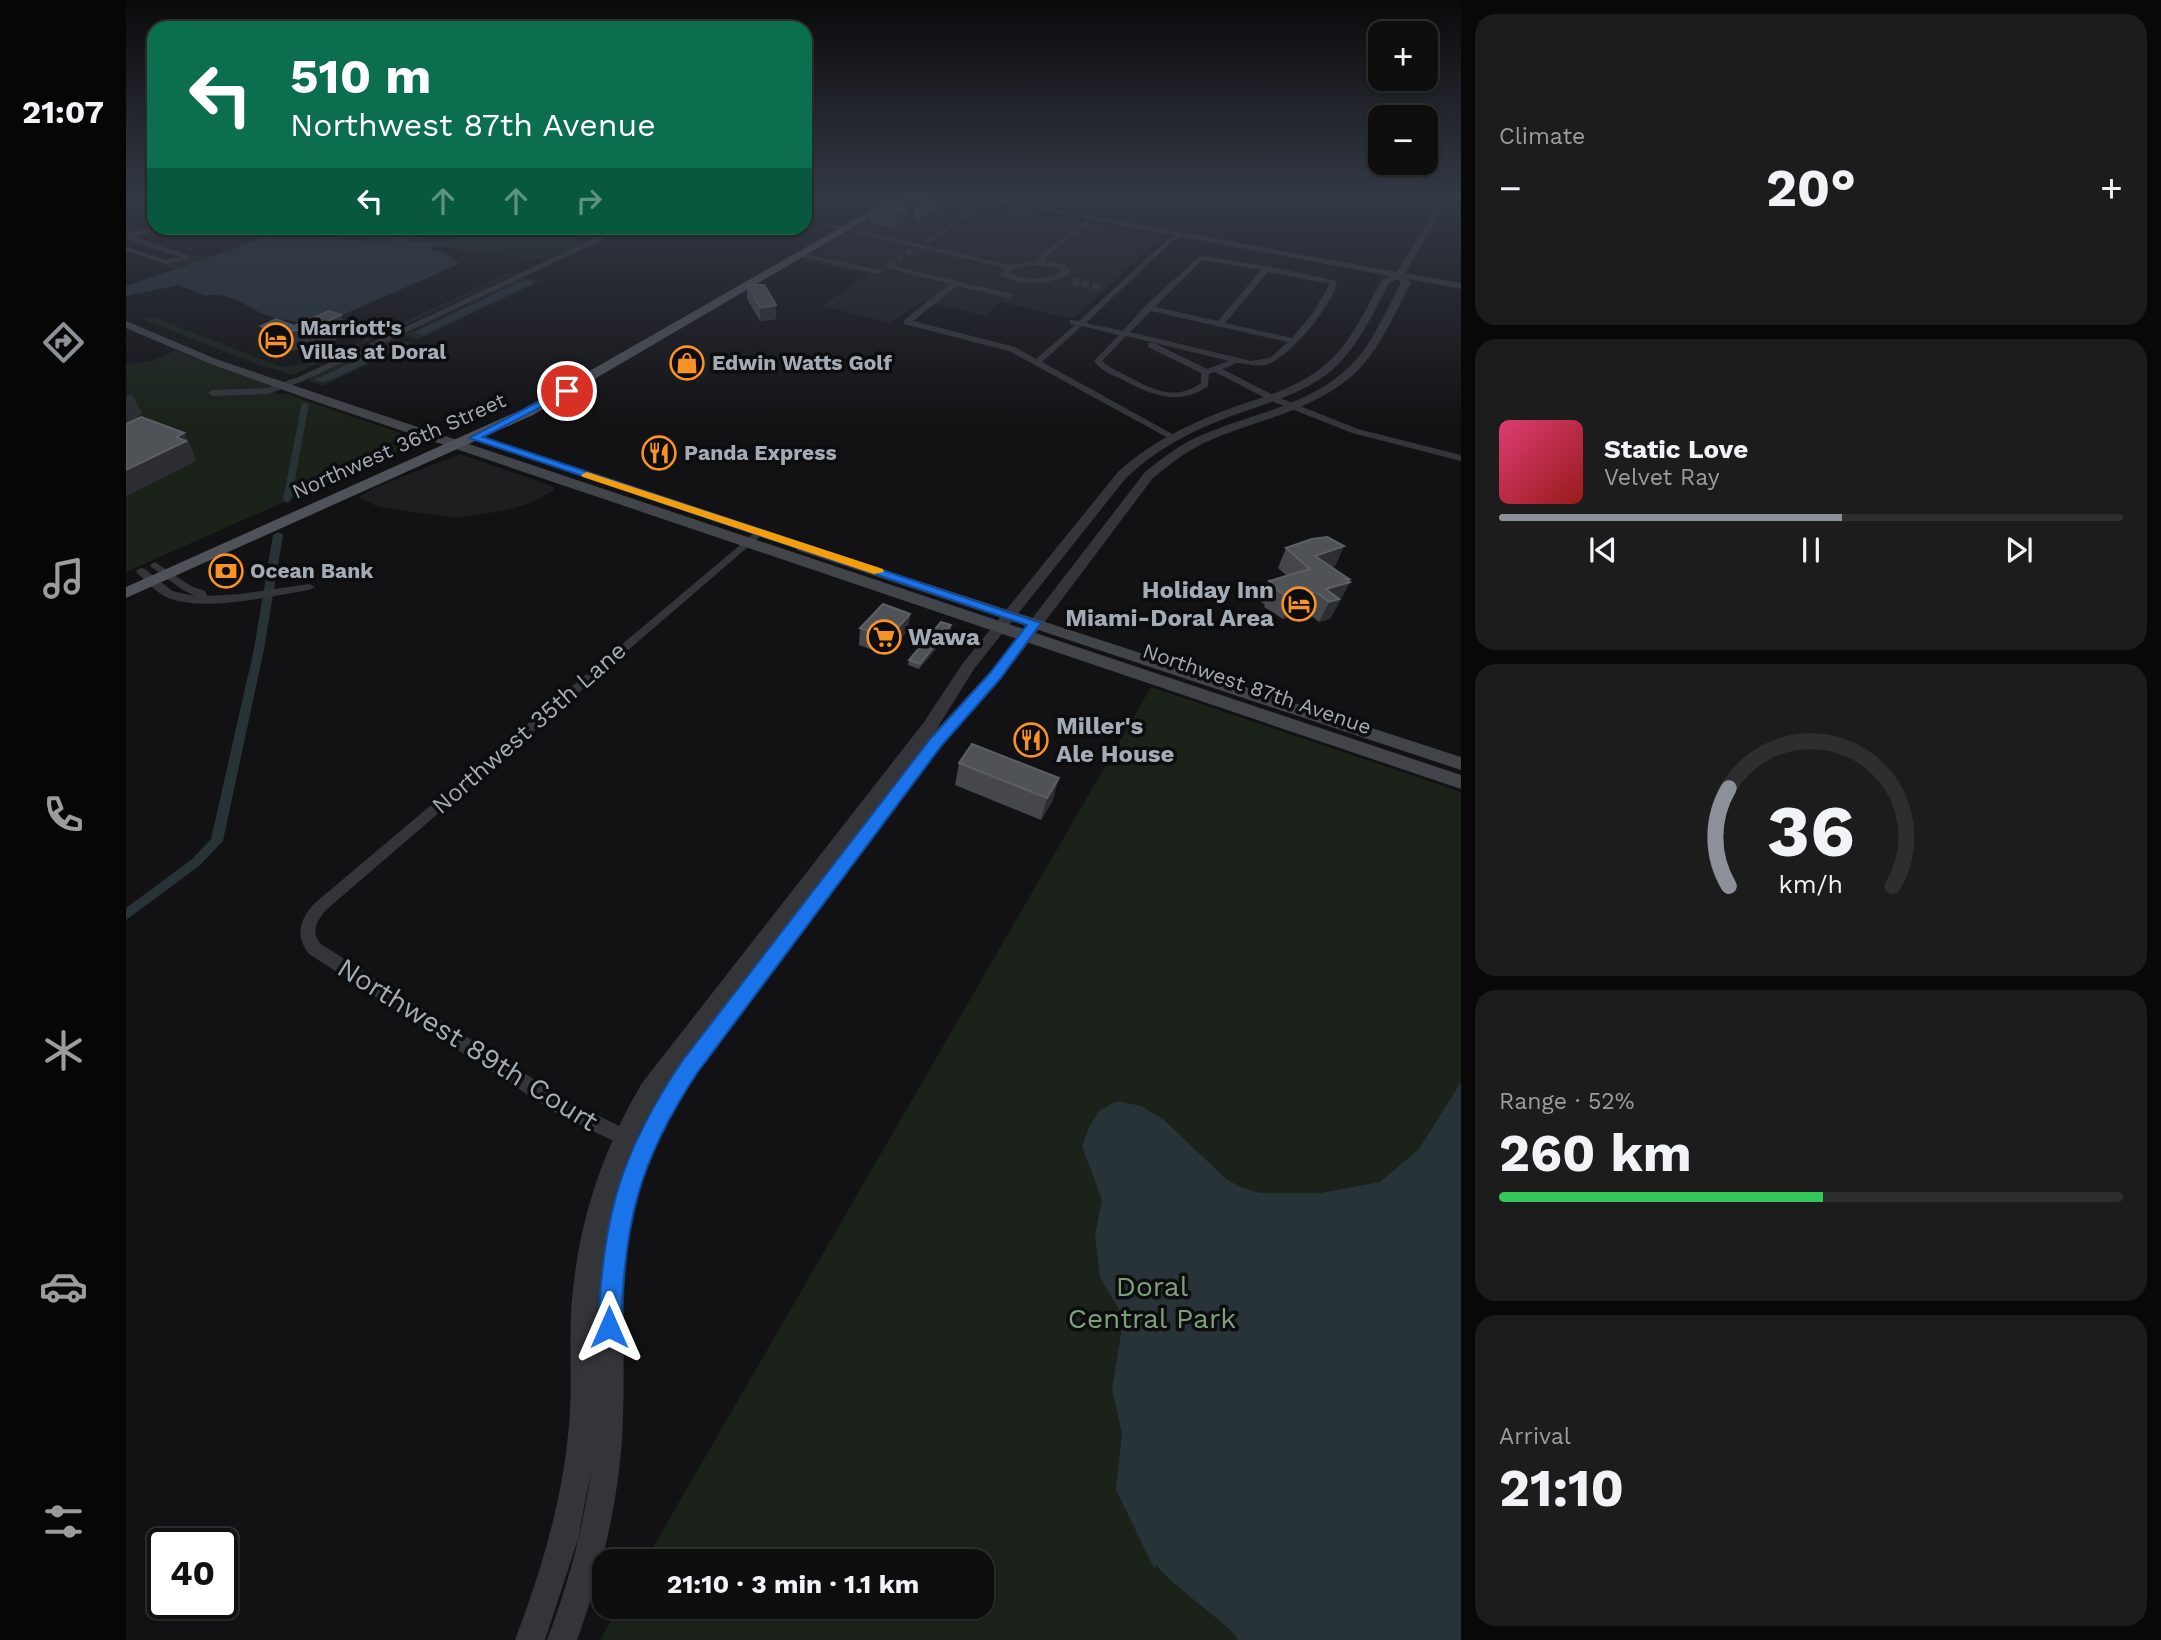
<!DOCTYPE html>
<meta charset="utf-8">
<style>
body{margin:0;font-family:"Work Sans",sans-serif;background:#1c1c1d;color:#f1f3f6;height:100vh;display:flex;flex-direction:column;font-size:26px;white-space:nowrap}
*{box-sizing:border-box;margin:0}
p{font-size:23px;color:#9b9c9e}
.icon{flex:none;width:38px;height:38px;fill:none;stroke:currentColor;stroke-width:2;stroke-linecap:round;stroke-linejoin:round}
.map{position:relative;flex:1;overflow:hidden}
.side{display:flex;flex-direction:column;gap:14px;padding:14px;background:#080808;width:700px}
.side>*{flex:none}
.guide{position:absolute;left:21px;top:21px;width:665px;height:214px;border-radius:21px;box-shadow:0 2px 5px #0004,0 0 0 2px #2e2e2f;background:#0b6e4f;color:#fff;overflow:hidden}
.controls{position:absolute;left:1242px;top:21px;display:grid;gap:14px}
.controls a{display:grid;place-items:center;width:70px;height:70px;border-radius:14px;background:#0e0e0f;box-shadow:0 2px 5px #0004,0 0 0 2px #2e2e2f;font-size:35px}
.speed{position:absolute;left:21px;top:1528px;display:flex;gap:14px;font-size:35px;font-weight:700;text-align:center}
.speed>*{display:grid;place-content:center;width:91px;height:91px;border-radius:50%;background:#0e0e0f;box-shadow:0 2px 5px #0004,0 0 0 2px #2e2e2f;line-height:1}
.speed .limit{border:4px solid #111;border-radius:10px;background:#fff;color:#111}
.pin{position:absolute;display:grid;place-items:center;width:60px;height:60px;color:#fff;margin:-30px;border:4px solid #fff;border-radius:50%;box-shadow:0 2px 7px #0007}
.me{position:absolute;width:77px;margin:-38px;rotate:0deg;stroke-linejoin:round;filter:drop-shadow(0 0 5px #0008)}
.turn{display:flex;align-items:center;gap:24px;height:147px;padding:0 28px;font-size:32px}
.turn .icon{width:91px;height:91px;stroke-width:2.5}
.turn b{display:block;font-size:49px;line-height:60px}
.lanes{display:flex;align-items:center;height:66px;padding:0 28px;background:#0003;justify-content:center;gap:35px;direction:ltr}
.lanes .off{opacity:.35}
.big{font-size:52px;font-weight:700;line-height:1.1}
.side .widget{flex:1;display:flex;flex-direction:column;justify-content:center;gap:10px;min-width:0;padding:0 24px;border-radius:21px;background:#1c1c1d}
.side .dial{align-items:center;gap:0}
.dial svg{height:182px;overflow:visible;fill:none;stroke:#2e2e2f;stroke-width:7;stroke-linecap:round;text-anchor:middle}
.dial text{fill:#f1f3f6;stroke:none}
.song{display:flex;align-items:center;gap:21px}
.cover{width:84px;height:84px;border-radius:10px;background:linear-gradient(135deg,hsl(340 70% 55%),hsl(0 70% 35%))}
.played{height:7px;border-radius:4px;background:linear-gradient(90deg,#8c9099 55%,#2e2e2f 55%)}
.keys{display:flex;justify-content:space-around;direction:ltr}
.heat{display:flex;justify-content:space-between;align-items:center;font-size:38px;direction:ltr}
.charge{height:10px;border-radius:5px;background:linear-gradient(90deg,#34c759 52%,#2e2e2f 0)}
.trip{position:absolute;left:466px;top:1549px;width:402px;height:70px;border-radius:21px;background:#0e0e0f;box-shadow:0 2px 5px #0004,0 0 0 2px #2e2e2f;font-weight:700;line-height:70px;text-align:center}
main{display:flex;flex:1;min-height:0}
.tab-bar{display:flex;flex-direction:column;width:126px;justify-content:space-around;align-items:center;background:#060606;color:#9b9c9e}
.tab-bar .icon{width:49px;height:49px}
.tab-bar .active{color:#8c9099}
.tab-bar b{font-size:32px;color:#f1f3f6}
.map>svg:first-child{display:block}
</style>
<main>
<nav class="tab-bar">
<b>21:07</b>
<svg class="icon active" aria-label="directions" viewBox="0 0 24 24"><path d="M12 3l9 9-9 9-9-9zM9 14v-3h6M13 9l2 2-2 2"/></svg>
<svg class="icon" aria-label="music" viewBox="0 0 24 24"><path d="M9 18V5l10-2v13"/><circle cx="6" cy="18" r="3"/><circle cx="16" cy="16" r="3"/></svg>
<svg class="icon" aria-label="phone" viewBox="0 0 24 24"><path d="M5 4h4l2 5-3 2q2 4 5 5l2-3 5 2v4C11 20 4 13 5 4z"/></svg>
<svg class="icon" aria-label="climate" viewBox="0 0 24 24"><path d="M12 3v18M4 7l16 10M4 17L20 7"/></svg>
<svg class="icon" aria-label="car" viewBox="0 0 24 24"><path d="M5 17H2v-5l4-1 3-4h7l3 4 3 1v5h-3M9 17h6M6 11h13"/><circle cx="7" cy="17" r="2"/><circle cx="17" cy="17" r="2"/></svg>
<svg class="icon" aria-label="filters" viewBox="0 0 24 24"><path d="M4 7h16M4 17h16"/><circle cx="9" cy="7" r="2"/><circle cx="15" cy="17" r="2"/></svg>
</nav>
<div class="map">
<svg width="1335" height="1640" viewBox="0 0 1335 1640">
<rect width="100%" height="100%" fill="#121214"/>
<g fill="#1e1e21">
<polygon points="781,197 823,197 1036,237 947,319 875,302 859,316 798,301 764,323 696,306 743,274 675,260"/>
<polygon points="334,454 428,487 428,490 407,502 382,510 330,518 252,507 233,497 248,488"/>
</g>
<g fill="#1a221a" fill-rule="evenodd">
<polygon points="266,228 303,228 295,238 327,238 354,228 408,228 462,241 420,260 314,247 325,241 283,240 291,230 272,230 263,240 139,238 46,269 36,266 71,254 80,257 138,236 256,237"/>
<polygon points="383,272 389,275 276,326 262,325 272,325"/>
<path d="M396,277L417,280L291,340L278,335ZM405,280L406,284L298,335H290L288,331L395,281Z"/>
<polygon points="29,318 156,367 189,362 238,341 236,336 240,335 247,339 167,375 128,363 16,319"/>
<polygon points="265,339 285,343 197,386 183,381 184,377"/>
<polygon points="49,351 143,385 150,393 161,394 289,438 291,443 0,572 0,364 25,361"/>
<polygon points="1025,687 1335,792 1335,1640 474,1640 493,1607 856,1606 856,1561 519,1561"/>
</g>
<g fill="#283338">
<path d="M274,231H288L281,241L325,242L322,247L308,246L305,249L319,253L333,264L198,323C178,324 145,320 127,309C115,302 97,291 79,296L53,285L0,296V286L139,238L264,241Z"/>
<polygon points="405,280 406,284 298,335 286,333 395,281"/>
<polygon points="267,343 274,347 207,379 197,382 188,380"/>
<polygon points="1335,1082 1335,1640 1112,1640 1106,1631 1044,1580 1030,1565 1028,1568 990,1490 996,1433 986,1390 996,1328 992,1307 974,1278 969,1235 976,1200 956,1146 964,1125 974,1110 991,1101 1015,1106 1038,1120 1099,1178 1114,1187 1134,1193 1195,1193 1254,1182 1293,1149"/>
</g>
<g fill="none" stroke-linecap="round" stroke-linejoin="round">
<g fill="#283338" fill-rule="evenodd">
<polygon points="176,402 183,404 165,500 161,503 157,500"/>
<polygon points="152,532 157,535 138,649 97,841 73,866 0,920 0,908 65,860 85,839 128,649 147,535"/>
</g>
<g stroke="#2f3134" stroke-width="7" stroke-dasharray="7 3.5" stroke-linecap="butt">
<polyline points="763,266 785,251"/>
<polyline points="946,281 974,287"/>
</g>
<g fill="#333539" fill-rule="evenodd">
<polygon points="11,197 20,197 0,204 0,200"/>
<polygon points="858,201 863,202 802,243 798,243 798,241"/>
<path d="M965,216L967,219L920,257L918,262L936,264L944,269V273C923,286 897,286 874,276L879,268L702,226L705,224L884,265L911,261L915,255ZM906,265L932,267L936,271C920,280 899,281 882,273L886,269Z"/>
<polygon points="28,227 36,228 9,237 64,256 64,258 40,264 0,251 0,247 40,260 54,257 0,239 0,234"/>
<path d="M1053,235L1055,238L1046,241L960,323L997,331L1019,306L1074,256L1141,266L1211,281C1208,304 1162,360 1139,365C1129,367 1120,363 1111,363C1107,364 1101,368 1096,369L1149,396L1232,429L1335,455V461L1226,433L1143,400L1089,372L1083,374L1082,386C1052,407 1025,395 995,379C985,374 975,371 968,361L993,335L956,326L916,362L1050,436L1042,438L883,351L778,324V320L824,284L758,267L762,265L886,294L887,296L883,298L831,286L787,321L889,347L910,359L949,325L944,324V320L953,321L1042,239ZM1076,260L1135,270L1092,321L1029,307ZM1142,272L1204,284L1186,314L1166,338L1099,323ZM1025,311L1162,342L1144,358L1125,361L1004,332ZM1000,336L1103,361L1081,369L1028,343H1022V347L1075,373V383C1049,402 1026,389 1001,376C992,371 983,368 976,361Z"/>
<polygon points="674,253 753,270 757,272 753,274 672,256"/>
<polygon points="169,378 173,381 172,383 142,394 86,396 82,393 86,390 141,388"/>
<path d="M633,529L637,530V534L200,910C191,921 184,932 195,944L442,1101L512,1135L515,1141L512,1147L506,1150L430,1113L183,954C168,935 174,918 190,902Z"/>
<path d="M29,562L65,586L79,591L81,596L114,594L183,584L189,587L183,590C144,596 74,614 38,596C28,590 17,580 10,571L15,568L19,569L46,591L69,596L57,590L25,567L24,565Z"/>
</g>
<g fill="#333539" fill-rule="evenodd">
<path d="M846,197H862L1271,272L1317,197H1325L1279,273L1335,283V289L1281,279L1285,283C1268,314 1254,350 1228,374C1185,413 1126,420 1076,444C1058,453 1043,465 1027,478C977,544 928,611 877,676C859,699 837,718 819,741C770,805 722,871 674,935C617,1012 549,1086 518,1177C490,1259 500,1334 497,1417C495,1493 477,1568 451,1640H421C442,1585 457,1529 465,1471L452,1539L419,1640H389C414,1574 435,1506 442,1435C447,1395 443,1354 445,1313C450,1230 474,1154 516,1083L798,722L837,663L992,472C1026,441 1065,423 1108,407C1140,396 1174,387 1200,364C1226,342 1239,309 1256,280L1264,276ZM1272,279L1275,283C1259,312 1246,346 1221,369C1179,408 1118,415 1067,439C1049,448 1034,460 1019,472L864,673L810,730L768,785L810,730L848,669L1000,478C1034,446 1073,427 1117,412C1147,401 1180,392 1205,371C1232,347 1247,313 1264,282ZM533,1095L505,1150L485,1208L506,1146Z"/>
<polygon points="491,228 501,228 173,383 164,381"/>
</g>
<g fill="#414449" fill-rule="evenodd">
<polygon points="0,321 90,359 196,395 1335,775 1335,789 188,401 82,363 0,328"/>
<polygon points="676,543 1335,757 1335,770 671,550 671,544"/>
</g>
<polygon fill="#4f5258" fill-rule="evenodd" points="768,197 779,197 407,415 0,598 0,587 397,409"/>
</g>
<g fill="#45474c">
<polygon points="831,201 793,224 788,217 789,209"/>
<polygon points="759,202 782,219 768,228 744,223 745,210"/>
<polygon points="621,285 650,305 650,319 634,321 621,299"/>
<polygon points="215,315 221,334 191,348 160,351 143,345 135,326 168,326"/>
<polygon points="1218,546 1209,566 1206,567 1223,579 1222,581 1224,582 1204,619 1193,622 1181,612 1157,619 1138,607 1139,605 1134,601 1143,581 1161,576 1152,568 1160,548"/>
<polygon points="784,614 782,630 761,655 733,645 734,628"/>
<polygon points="825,625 825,631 793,669 782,665 783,660"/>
<polygon points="833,763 927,800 915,820 829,785"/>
</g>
<g fill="#2c2e31">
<polygon points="826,197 832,197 831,201 793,224 793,216"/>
<polygon points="783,207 782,219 768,228 769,215"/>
<polygon points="650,305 650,319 634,321 634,308"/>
<polygon points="215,315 221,334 191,348 160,351 153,332"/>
<polygon points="6,394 16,414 0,424 0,397"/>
<polygon points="58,433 68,453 67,454 70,461 0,496 0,470 50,437"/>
<polygon points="1218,546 1209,566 1181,576 1189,556"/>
<polygon points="1220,579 1223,579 1221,583 1224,582 1204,619 1193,622 1203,602 1200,589"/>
<polygon points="1190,592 1181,612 1157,619 1166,599"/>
<polygon points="784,614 782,630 761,655 763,638"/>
<polygon points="825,625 825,631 793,669 794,664"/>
<polygon points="933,778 927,800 915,820 921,798"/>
</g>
<g fill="#4f5257" stroke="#5c6066" stroke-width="2">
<polygon points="808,197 826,197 793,216 789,209"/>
<polygon points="759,202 783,207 769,215 745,210"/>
<polygon points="621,285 638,285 650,305 634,308"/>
<polygon points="203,311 215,315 184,329 153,332 135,326 150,319 168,326"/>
<polygon points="15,417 58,433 50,437 60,441 0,470 0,424"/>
<polygon points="1201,537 1218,546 1189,556 1223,579 1220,579 1224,582 1200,589 1213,599 1203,602 1190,592 1166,599 1146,587 1149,586 1143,581 1184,569 1160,548 1186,539"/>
<polygon points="757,604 784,614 763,638 734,628"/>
<polygon points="815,622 825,625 794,664 783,660"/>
<polygon points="846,744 933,778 921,798 833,763"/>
</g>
<linearGradient id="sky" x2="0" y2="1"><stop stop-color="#0a0a0b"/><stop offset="0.46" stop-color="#333945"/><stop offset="1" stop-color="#333945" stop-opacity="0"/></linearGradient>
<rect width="1335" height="426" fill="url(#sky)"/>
<path fill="#1a73e8" stroke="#114b97" stroke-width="2" d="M437,389L446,391L357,437L915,623L874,679L816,745L571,1073C513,1161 498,1222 495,1327L491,1335L483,1339L475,1335L472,1327C477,1216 494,1153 557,1060L805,738L864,673L901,625L343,438Z"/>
<polygon fill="#f59e0b" points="461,472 757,569 758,572 748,574 457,477 455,475"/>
<defs>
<symbol id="hotel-ring" viewBox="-11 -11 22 22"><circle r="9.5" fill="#0d0d0f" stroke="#f89226" stroke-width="1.5"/><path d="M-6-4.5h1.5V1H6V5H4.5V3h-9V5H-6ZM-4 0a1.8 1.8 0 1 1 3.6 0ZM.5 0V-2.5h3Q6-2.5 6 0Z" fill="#f89226"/></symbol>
<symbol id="shop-ring" viewBox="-11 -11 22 22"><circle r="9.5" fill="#0d0d0f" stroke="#f89226" stroke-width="1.5"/><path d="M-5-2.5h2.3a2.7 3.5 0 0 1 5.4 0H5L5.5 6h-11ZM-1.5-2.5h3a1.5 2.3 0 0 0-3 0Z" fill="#f89226"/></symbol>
<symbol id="restaurant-ring" viewBox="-11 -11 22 22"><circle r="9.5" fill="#0d0d0f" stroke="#f89226" stroke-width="1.5"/><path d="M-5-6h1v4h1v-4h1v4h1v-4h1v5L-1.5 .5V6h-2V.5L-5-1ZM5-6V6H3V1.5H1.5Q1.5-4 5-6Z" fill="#f89226"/></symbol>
<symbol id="bank-ring" viewBox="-11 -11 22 22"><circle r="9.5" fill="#0d0d0f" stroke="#f89226" stroke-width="1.5"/><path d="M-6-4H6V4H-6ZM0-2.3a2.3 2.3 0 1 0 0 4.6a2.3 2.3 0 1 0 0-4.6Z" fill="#f89226"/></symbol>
<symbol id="supermarket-ring" viewBox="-11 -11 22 22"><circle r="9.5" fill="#0d0d0f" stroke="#f89226" stroke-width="1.5"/><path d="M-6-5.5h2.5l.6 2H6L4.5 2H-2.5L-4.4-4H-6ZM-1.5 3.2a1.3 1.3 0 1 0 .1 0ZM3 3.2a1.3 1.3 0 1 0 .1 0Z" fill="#f89226"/></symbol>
</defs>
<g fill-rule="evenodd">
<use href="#hotel-ring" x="131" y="321" width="38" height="38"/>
<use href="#shop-ring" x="542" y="344" width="38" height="38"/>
<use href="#restaurant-ring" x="514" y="434" width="38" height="38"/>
<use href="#bank-ring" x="81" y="552" width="38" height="38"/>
<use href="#hotel-ring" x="1154" y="585" width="38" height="38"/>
<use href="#supermarket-ring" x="739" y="618" width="38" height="38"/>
<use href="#restaurant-ring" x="886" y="721" width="38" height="38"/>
</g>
<g text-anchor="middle" stroke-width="7" stroke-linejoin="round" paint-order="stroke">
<g font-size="21" font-weight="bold" fill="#a3abb5" stroke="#0d0d0f" text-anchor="start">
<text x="174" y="335">Marriott's<tspan x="174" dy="24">Villas at Doral</tspan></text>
<text x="586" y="370">Edwin Watts Golf</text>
<text x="558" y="460">Panda Express</text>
<text x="124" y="578">Ocean Bank</text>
</g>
<g font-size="21" fill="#a3abb5" stroke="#0d0d0f">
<text transform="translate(273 446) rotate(-24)" y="7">Northwest 36th Street</text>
<text transform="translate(1131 689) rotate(19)" y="7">Northwest 87th Avenue</text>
</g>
<g font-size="24" font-weight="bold" fill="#a3abb5" stroke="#0d0d0f" text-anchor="start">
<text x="1148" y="598" text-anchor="end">Holiday Inn<tspan x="1148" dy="28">Miami-Doral Area</tspan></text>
<text x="782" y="645">Wawa</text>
<text x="930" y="734">Miller's<tspan x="930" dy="28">Ale House</tspan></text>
</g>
<g font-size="24" fill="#a3abb5" stroke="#0d0d0f">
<text transform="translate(403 728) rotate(-41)" y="8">Northwest 35th Lane</text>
</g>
<g font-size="28" fill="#a3abb5" stroke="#0d0d0f">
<text transform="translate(342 1044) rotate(32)" y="10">Northwest 89th Court</text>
</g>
<g font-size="28" fill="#7ca179" stroke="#0d0d0f">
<text x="1026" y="1296">Doral<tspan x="1026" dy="32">Central Park</tspan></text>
</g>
</g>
</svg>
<div class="controls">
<a>+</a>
<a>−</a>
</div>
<div class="speed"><div class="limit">40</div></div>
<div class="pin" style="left:441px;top:391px;background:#d93025"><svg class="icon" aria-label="arrive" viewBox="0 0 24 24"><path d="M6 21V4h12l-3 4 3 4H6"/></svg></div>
<svg class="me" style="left:483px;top:1327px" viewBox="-20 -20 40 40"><path d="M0-17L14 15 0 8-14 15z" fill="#1a73e8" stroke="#fff" stroke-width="4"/></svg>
<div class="trip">21:10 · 3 min · 1.1 km</div>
<div class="guide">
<div class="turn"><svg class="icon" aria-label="left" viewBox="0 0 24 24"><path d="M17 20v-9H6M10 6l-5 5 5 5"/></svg><div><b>510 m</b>Northwest 87th Avenue</div></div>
<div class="lanes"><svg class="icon" aria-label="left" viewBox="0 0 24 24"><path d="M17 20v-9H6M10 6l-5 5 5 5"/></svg><svg class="icon off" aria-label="ahead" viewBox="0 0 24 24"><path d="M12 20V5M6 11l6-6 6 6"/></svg><svg class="icon off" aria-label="ahead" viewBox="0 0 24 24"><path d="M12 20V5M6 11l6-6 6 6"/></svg><svg class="icon off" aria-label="right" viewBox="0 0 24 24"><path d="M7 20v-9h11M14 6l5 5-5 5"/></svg></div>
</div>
</div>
<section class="side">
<div class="widget"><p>Climate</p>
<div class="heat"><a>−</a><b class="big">20°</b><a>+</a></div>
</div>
<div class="widget">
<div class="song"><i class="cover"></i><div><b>Static Love</b><p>Velvet Ray</p></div></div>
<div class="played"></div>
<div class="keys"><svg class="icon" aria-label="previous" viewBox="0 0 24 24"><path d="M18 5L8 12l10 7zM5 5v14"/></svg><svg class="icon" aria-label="pause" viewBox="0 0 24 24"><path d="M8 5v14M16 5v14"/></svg><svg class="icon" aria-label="next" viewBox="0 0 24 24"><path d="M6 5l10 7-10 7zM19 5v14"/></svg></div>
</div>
<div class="widget dial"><svg viewBox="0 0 100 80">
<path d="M14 69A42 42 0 1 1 86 69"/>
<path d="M14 69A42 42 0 0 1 14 26" stroke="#8c9099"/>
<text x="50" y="56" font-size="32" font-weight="700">36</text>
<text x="50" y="72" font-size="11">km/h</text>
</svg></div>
<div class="widget"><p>Range · 52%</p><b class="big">260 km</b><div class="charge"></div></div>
<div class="widget"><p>Arrival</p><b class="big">21:10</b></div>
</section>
</main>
